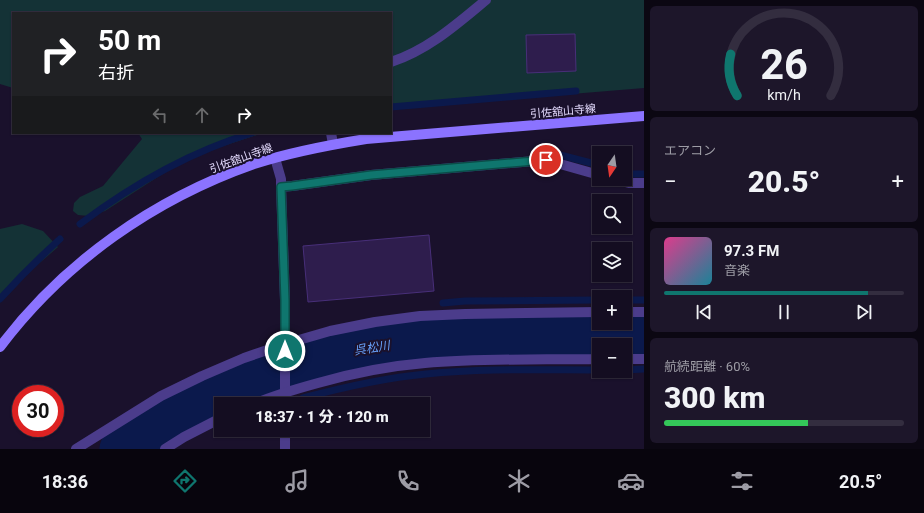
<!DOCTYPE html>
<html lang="ja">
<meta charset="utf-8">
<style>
body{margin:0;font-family:Roboto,"Noto Sans JP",sans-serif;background:#1d162a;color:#f1f3f6;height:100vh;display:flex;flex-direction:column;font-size:15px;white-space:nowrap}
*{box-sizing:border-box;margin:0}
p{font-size:13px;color:#9d9ca5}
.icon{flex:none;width:22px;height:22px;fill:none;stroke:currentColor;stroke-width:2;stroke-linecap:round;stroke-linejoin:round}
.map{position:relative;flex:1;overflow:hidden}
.sheet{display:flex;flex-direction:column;gap:6px;padding:6px;background:#0b0712;width:280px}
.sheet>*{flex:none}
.guide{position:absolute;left:12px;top:12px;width:380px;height:122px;border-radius:0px;box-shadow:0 1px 3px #0004,0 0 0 1px #332d3f;background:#202124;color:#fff;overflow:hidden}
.needle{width:26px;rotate:193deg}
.tools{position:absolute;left:592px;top:146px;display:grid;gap:8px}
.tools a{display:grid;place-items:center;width:40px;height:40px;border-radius:0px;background:#140d21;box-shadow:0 1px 3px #0004,0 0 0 1px #332d3f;font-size:20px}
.speed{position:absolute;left:12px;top:385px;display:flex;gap:8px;font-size:20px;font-weight:700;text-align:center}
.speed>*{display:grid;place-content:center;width:52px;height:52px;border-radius:50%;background:#140d21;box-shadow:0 1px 3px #0004,0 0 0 1px #332d3f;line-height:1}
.speed .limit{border:6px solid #d22;background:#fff;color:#111}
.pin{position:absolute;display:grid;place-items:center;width:34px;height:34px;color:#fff;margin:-17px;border:2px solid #fff;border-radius:50%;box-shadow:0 1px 4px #0007}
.me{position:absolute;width:44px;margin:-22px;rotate:0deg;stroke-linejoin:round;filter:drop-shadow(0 0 3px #0008)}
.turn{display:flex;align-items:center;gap:14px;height:84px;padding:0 20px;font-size:18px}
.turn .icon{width:52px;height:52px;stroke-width:2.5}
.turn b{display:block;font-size:28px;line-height:34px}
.lanes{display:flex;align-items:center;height:38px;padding:0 20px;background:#0003;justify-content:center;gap:20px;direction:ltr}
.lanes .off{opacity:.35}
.big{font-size:30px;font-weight:800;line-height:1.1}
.sheet .card{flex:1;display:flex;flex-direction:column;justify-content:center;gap:6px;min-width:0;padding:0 14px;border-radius:6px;background:#1d162a}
.sheet .dial{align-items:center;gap:0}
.dial svg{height:104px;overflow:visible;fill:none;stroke:#332d3f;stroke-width:7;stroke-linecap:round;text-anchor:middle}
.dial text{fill:#f1f3f6;stroke:none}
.song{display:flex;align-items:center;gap:12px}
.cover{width:48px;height:48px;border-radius:6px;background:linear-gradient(135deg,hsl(330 70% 55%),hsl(190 70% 35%))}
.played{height:4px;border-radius:2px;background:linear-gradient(90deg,#0f766e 85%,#332d3f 85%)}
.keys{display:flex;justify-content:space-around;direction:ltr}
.heat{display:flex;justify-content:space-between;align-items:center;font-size:22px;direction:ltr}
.charge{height:6px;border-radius:3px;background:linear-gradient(90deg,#34c759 60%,#332d3f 0)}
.trip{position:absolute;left:214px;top:397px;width:216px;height:40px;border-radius:0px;background:#140d21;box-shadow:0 1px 3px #0004,0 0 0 1px #332d3f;font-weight:800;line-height:40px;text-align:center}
.menu{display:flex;height:64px;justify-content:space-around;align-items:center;background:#08050d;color:#9d9ca5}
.menu .icon{width:28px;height:28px}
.menu .on{color:#0f766e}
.menu b{font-size:18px;color:#f1f3f6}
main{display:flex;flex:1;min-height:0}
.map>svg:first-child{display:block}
</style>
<main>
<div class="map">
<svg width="644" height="449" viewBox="0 0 644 449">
<rect width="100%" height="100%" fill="#1a112c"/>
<g fill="#143236">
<polygon points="0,0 644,0 644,88 391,109 391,13 13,13 13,88 0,84"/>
<polygon points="138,133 263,133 202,153 164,173 105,211 89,216 78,215 73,211 74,203 80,197 103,186 142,139"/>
<polygon points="22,224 43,231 58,247 28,273 0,302 0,229"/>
</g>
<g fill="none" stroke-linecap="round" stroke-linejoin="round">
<g stroke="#0b194c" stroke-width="7">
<polyline points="391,107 576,91"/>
<polyline points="560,155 599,165"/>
<polyline points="625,172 631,174 644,174"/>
<path d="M80,224C132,185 189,152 252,133"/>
<path d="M0,299C19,278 39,258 60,239"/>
<polyline points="625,300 644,300"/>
<polyline points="443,303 465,301 599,300"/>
<polyline points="625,370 644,369"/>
<path d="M303,398C344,387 384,378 426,374C483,368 542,370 599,370"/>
</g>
<path stroke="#0b194c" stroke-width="43" d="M121,449C138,438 155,427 173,417C236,381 306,358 378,345C421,338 466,337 511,337C555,336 600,336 644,335"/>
</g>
<g fill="#2e1d4d" stroke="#482f79">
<polygon points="575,34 576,71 527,73 526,35"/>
<polygon points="429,235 434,291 308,302 303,246"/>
</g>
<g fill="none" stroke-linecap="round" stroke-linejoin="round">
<g stroke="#4b3c8b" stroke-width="10">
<path d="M391,62C428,50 457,24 486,0"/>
<polyline points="331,133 333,144"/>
<polyline points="275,158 281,179 281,187 285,300 285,404"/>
<polyline points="615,179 629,183 644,183"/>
<polyline points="281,187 292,186 371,175 546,160 599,175"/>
<polyline points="625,312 644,312"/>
<polyline points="625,359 644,359"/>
<path d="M254,404C275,395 296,389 318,383C353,373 389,366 425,363C483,358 541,360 599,359"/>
<polyline points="76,449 161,396 202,376 244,358 285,344 330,331 375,322 420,316 465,314 599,312"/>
<polyline points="165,449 184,437 221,418"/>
<polyline points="285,449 285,430"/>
</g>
<path stroke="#8b73ff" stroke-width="10" d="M0,347C64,262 154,199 254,164C291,152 329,145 366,139L644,116"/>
</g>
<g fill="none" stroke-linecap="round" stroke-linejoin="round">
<defs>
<polyline id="route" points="285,351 285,300 281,187 292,186 371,175 546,160"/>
</defs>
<use href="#route" stroke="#0a4d48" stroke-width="10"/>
<use href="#route" stroke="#0f766e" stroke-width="7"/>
</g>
<g text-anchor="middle" stroke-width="4" stroke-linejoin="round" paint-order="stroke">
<g font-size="11" fill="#e5dcff" stroke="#1a112c">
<text transform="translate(563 111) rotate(-5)" y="4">引佐舘山寺線</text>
<text transform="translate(241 158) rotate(-20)" y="4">引佐舘山寺線</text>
</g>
<g font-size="12" font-style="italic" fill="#6aa4ff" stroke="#1a112c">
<text transform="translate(372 348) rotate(-9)" y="4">呉松川</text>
</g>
</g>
</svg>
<div class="tools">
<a><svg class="needle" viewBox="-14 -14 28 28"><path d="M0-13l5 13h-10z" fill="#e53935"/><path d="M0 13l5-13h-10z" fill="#9d9ca5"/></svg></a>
<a><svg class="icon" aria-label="search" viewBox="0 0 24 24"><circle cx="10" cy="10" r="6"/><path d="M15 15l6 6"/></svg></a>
<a><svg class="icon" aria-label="layers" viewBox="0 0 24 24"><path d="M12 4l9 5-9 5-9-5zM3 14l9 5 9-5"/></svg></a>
<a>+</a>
<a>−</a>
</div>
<div class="speed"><div class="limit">30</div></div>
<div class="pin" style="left:546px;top:160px;background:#d93025"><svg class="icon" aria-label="arrive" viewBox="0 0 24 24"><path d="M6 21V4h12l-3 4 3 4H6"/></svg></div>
<svg class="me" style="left:285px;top:351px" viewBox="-20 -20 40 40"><circle r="17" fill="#0f766e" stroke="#fff" stroke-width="3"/><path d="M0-11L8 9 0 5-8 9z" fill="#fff"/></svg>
<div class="trip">18:37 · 1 分 · 120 m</div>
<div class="guide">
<div class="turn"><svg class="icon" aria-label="right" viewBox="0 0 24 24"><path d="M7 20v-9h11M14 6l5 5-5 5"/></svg><div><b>50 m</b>右折</div></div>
<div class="lanes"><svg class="icon off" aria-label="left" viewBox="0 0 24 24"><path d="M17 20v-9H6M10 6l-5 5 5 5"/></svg><svg class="icon off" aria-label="ahead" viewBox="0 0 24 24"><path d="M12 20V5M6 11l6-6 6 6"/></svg><svg class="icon" aria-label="right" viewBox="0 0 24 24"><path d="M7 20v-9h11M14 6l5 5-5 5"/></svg></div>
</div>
</div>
<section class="sheet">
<div class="card dial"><svg viewBox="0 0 100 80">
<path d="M14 69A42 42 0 1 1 86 69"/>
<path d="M14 69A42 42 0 0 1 9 37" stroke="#0f766e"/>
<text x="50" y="56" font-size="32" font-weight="700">26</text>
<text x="50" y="72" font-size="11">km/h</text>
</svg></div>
<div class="card"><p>エアコン</p>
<div class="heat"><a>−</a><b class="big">20.5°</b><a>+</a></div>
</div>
<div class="card">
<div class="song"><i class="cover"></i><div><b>97.3 FM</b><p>音楽</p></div></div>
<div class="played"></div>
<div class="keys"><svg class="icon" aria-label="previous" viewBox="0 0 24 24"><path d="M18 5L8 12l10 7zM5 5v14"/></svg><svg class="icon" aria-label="pause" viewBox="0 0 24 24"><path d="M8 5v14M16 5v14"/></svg><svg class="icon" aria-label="next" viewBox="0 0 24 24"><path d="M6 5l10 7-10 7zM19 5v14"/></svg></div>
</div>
<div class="card"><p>航続距離 · 60%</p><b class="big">300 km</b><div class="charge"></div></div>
</section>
</main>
<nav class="menu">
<b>18:36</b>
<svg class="icon on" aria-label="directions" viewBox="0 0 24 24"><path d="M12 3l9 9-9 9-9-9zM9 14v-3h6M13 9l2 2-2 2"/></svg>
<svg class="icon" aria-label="music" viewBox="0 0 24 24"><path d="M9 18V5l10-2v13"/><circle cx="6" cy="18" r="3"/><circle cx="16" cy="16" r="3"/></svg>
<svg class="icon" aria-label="phone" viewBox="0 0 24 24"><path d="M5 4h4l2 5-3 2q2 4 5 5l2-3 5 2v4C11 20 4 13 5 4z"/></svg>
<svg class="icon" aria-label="climate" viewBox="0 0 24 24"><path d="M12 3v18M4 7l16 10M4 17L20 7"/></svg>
<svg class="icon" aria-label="car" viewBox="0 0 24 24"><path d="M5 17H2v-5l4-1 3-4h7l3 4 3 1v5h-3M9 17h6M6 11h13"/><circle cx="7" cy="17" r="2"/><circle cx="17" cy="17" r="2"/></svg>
<svg class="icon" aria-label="filters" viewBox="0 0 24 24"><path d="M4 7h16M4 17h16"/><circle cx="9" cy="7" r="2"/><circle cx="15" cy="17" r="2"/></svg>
<b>20.5°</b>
</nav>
